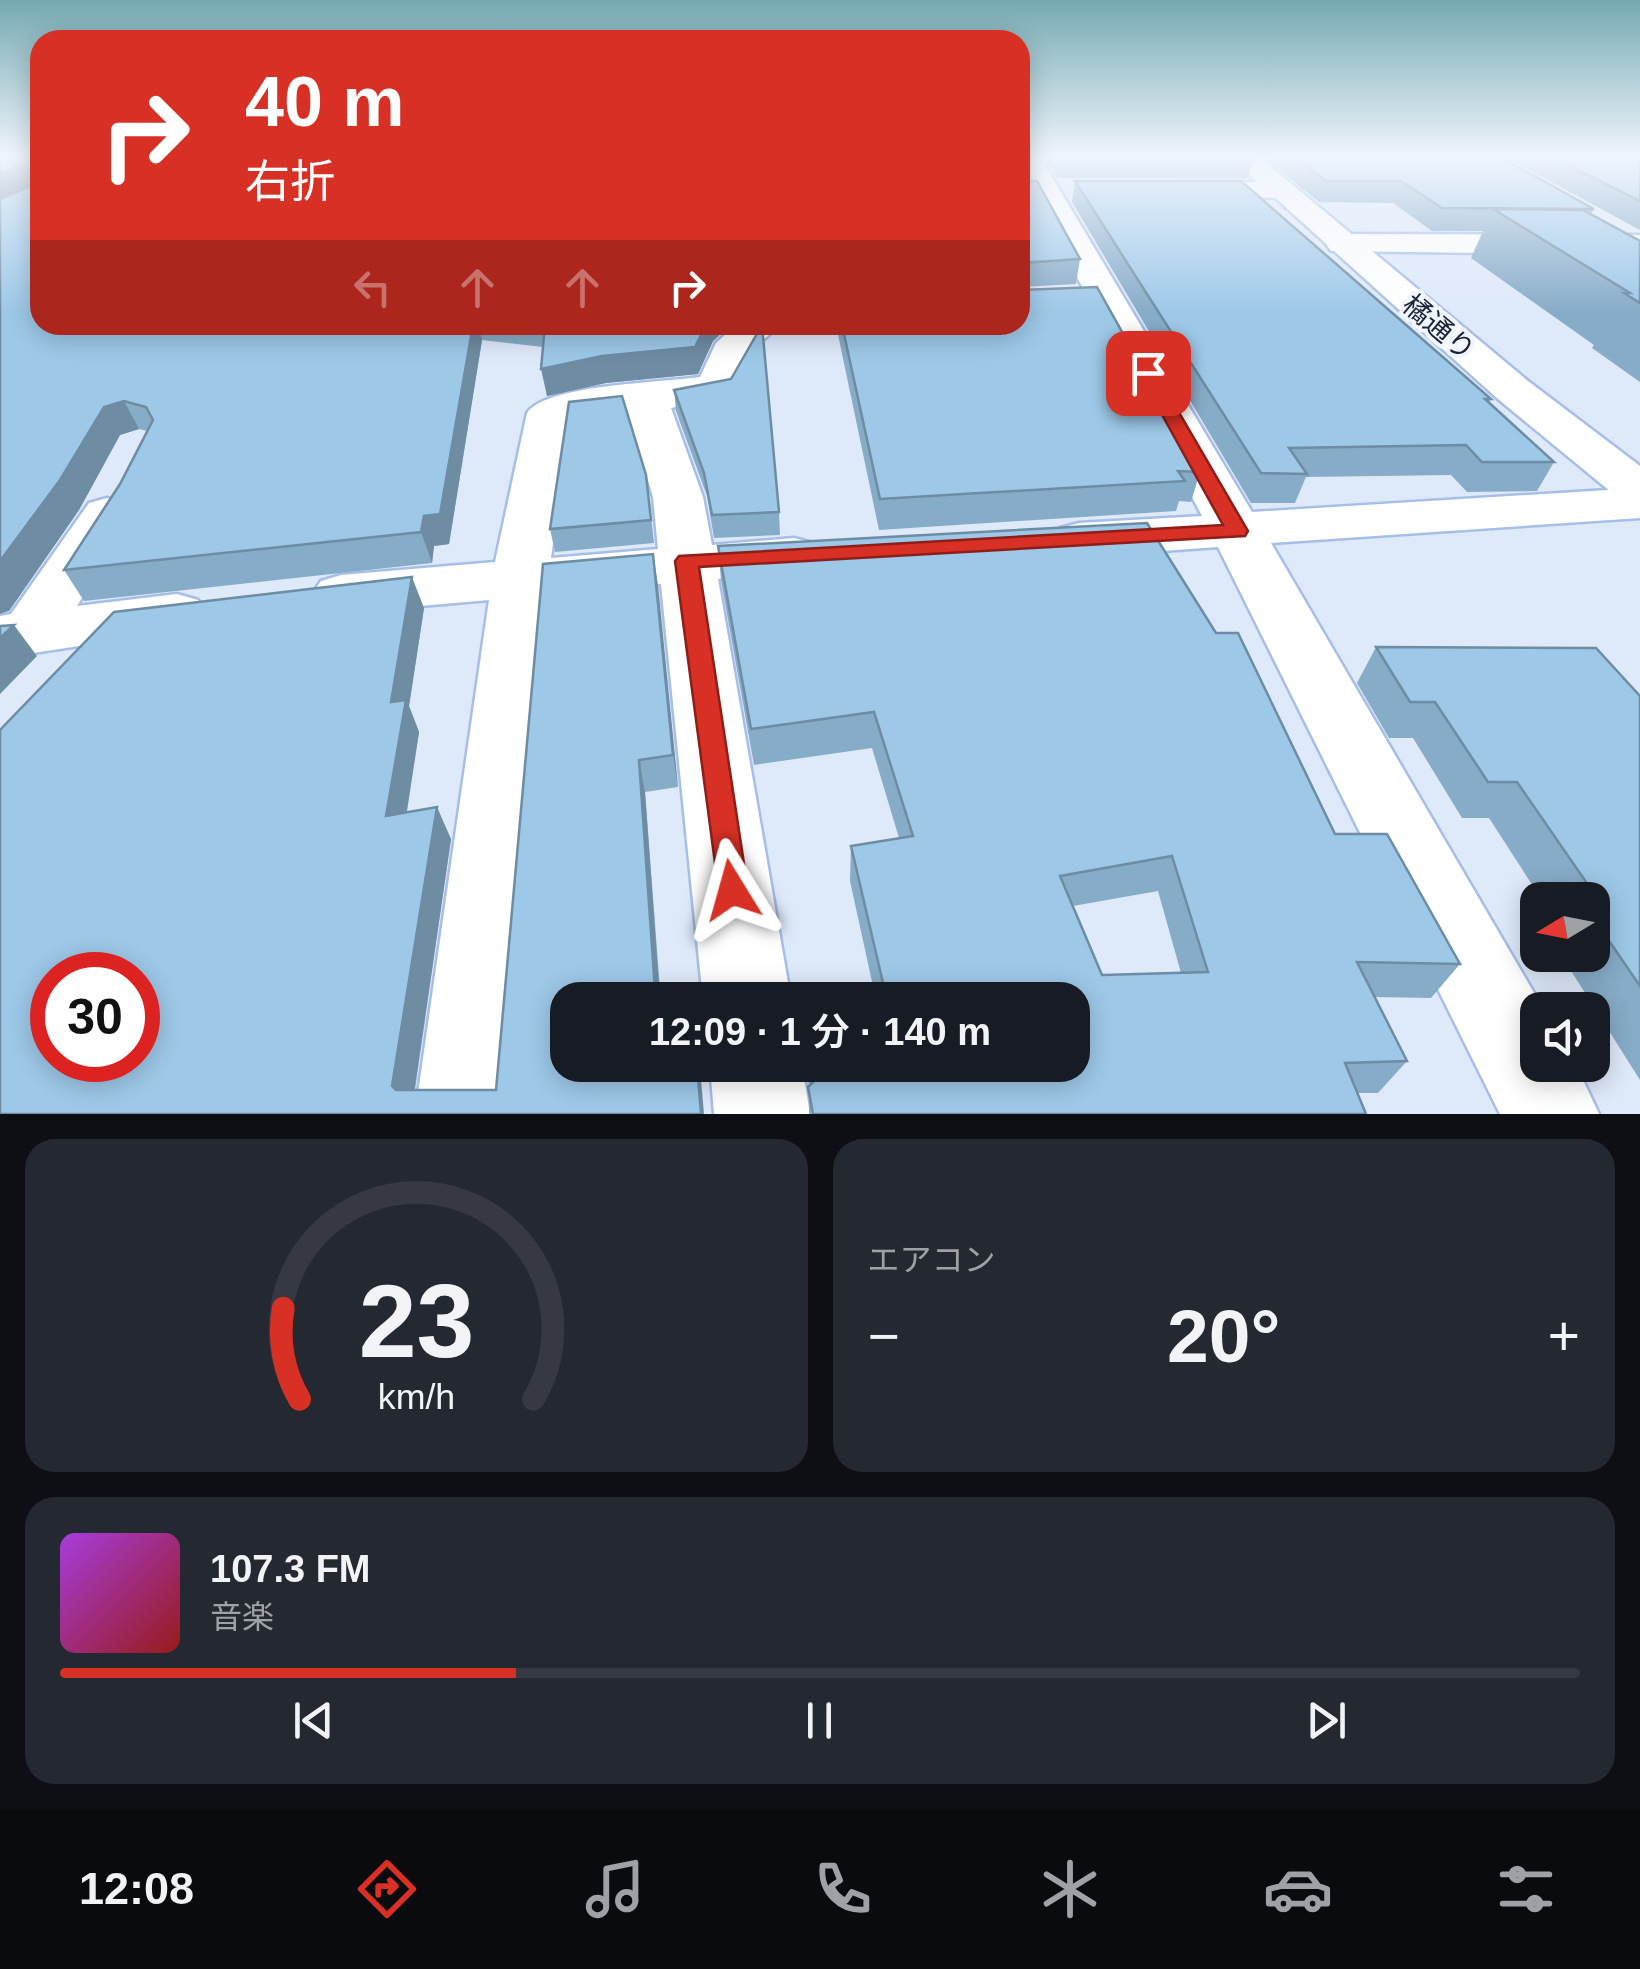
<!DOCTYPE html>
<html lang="ja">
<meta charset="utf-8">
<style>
body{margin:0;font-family:Arial,"Noto Sans JP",sans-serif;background:#242831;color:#f1f3f6;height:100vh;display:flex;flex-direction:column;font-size:38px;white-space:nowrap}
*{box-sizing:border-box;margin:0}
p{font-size:32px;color:#9ea1a6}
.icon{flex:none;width:55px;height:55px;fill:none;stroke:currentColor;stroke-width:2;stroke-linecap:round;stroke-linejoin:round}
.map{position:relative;height:1114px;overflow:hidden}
.sheet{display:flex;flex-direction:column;gap:25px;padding:25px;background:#0d0f14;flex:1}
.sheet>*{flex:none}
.hud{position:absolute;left:30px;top:30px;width:1000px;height:305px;border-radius:30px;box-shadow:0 5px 25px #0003;background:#d93025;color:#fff;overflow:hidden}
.needle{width:65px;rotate:260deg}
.controls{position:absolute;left:1520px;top:882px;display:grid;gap:20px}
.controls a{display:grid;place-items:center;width:90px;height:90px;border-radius:20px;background:#171b24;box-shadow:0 5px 25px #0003;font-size:50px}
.speed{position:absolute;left:30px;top:952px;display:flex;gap:20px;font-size:50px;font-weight:700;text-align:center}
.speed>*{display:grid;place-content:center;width:130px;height:130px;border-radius:50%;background:#171b24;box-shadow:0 5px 25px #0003;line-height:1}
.speed .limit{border:15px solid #d22;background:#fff;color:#111}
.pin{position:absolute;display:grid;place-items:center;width:85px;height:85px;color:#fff;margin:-42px;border-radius:20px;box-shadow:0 5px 15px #0006}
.me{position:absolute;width:110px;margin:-55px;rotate:352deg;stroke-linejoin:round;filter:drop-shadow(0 0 8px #0008)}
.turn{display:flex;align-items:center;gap:35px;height:210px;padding:0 50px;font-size:45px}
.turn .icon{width:130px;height:130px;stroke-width:2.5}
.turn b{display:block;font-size:70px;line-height:85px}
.lanes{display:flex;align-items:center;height:95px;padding:0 50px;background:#0003;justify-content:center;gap:50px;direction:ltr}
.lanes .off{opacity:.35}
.big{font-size:75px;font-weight:600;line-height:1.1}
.sheet .widget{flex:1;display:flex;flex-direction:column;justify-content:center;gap:15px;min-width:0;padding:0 35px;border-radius:30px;background:#242831}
.sheet .dial{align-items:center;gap:0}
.dial svg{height:260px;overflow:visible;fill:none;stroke:#363941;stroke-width:7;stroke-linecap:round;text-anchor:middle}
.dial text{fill:#f1f3f6;stroke:none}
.song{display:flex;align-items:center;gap:30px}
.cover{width:120px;height:120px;border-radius:15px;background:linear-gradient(135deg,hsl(280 70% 55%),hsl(0 70% 35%))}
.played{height:10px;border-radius:5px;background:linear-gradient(90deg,#d93025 30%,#363941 30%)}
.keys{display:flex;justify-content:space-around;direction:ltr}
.heat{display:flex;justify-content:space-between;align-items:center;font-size:55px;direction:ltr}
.sheet .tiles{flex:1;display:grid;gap:25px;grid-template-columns:1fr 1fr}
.widget:last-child{grid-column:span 2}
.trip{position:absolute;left:550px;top:982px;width:540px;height:100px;border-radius:30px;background:#171b24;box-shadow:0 5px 25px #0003;font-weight:600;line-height:100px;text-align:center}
.dock{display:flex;height:160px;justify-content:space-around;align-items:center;background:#090b0e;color:#9ea1a6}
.dock .icon{width:70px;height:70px}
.dock .on{color:#d93025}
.dock b{font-size:45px;color:#f1f3f6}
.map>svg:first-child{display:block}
</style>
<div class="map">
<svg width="1640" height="1114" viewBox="0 0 1640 1114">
<rect width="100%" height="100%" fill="#dee9fa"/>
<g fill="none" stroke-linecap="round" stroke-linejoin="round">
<defs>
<g id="minor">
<polygon points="1020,157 1040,157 1252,512 1640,488 1640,518 1271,543 1544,1010 1538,1010 1538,1065 1576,1065 1599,1114 1500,1114 1218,547 1079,557 1060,552 1052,540 1060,528 1079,523 1202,516 1020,168"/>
<polygon points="1178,182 1280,182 1294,190 1280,198 1168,196 1164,190 1168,184"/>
<polygon points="1342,234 1640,235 1640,255 1331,251 1326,244"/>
<path d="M736,325H780L753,349L732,396L671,408L703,497L712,545L794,538L813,543L821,555L813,567L718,579L791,1000H703L661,584L547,594L511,1114H415L489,600L341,613L321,607L312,594L321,581L341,575L495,562L527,413C547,384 661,383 700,377L716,343ZM628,413L653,497L658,549L551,558L570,420Z"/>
<polygon points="107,498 125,503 133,514 77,606 177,594 198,600 207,614 198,628 0,658 0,616 11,614 89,503"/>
<polygon points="710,1065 802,1065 810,1114 714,1114"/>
</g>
<polygon id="tertiary" points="1230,157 1259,157 1528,381 1640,466 1640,505 1622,501 1498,399"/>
</defs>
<use href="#minor" stroke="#a7bfe8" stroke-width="5"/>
<use href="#tertiary" stroke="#a7bfe8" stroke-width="5"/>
<use href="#minor" fill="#fff" fill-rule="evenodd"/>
<use href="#tertiary" fill="#fff" fill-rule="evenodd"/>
</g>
<g fill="#87acc8" fill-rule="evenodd">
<polygon points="40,157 40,325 730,325 713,341 698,374 606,383 547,396 543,347 482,340 449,544 434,546 432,563 84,601 64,570 120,484 147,431 139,429 120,435 79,510 9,611 31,186 0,198"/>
<polygon points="1044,157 1253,157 1254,158 1248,178 1057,178"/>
<polygon points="1264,157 1500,157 1594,209 1591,214 1640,241 1640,382 1592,348 1594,345 1471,258 1483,231 1432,231 1393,203 1319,202"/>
<polygon points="1505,157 1640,157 1640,230"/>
<polygon points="1020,180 1080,259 1076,284 1021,287 1021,290 1200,472 1191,502 1179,501 1176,511 879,530 836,325 1020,325"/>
<polygon points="1075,181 1491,399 1489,403 1554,462 1537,491 1467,492 1451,475 1306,477 1295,503 1251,503 1072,202"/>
<polygon points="674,390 779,512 780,535 714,538 707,496 676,411"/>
<polygon points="649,498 654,543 555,552 550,529"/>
<path d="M718,546L1335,834L1460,964L1431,998L1374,997L1407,1061L1378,1093H1358L1366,1114H809V1086L806,1065H1072V1000H876L850,881L851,846L899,838L872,748L754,765L721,580ZM1158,891L1181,973L1102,975L1073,906Z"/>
<polygon points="653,554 678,787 645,792 660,989 683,985 686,1000 568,1000 568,1065 698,1065 701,1080 0,1114 424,608 409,706 419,732 407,812 451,839 415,1090 496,1090"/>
<polygon points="1376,647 1640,696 1640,1080 1561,955 1592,955 1592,900 1542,900 1489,818 1462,818 1413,738 1389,738 1357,683"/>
</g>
<g fill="#6e8ca2">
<polygon points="33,161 40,182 0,198 0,173"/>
<polygon points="473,325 478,325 482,340 449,544 434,546 432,563 421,532"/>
<polygon points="706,325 730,325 713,341 698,374 606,383 547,396 541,369"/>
<polygon points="124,401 139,429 120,435 79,510 9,611 0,614 0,561 104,407"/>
<polygon points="653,554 658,585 678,787 673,755"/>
<polygon points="412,577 424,608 409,706 419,732 401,847 386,816 391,702"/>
<polygon points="14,625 37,656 0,694 0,638"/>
<polygon points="639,760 645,792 660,1000 655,990"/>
<polygon points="437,807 451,839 411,1113 392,1086"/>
<polygon points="697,1065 698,1065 701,1080 704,1114 701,1114"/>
</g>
<g fill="#9dc8e8" stroke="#6e8ca2" stroke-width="2.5" fill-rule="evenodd">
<polygon points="0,157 40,157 40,325 473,325 440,514 424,516 421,532 64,570 120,484 153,420 146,407 124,401 104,407 60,480 0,561 0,199 31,186 33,161 0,173"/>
<polygon points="1020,157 1021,157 1020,180 1037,181 1080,259 1021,263 1021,290 1097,287 1200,472 1178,471 1185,481 880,499 842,325 1020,325"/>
<polygon points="1060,157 1253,157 1254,158 1060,158"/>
<polygon points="1295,157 1500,157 1594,209 1442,208 1401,181 1326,181"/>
<polygon points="1552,157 1640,157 1640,201"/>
<polygon points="1075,181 1241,181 1491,399 1485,399 1554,462 1482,462 1466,445 1289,448 1307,474 1261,473"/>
<polygon points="1493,209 1583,210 1640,241 1640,303 1624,293 1630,293"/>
<polygon points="545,325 706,325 695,347 602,356 541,369"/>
<polygon points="762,325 779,512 712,515 704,473 674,390 731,379"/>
<polygon points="622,396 646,475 651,520 550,529 569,402"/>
<path d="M1147,523L1216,633H1238L1335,834H1387L1460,964L1357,962L1407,1061L1345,1063L1366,1114H813L808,1087L813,1082L810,1065H1072V1000H887L851,846L913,836L874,712L751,729L718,546ZM1172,856L1208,972L1102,975L1060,876Z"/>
<path d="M653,554L673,755L639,760L655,990L683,985L684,1000H568V1065H697L701,1114H0V730L114,612L412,577L391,702L406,700L386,816L437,807L392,1086L396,1090H496L543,564ZM52,975H138V1060H52Z"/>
<polygon points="14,625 0,638 0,626"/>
<polygon points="1376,647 1596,648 1640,696 1640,986 1592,916 1592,908 1604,908 1517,782 1488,782 1435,702 1410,702"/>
</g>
<linearGradient id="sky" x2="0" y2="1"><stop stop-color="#75a9b2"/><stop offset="0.5" stop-color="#f0f5fd"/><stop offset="1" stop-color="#f0f5fd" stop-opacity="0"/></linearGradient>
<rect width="1640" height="313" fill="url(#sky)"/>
<polygon fill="#d93025" stroke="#8d1f18" stroke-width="2.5" points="1148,368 1156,373 1248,531 1245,536 699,567 748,890 743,901 732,905 720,901 675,561 679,556 1223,525 1139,373"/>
<g text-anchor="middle" stroke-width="8" stroke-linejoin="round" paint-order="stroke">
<g font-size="28" fill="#1b2434" stroke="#f0f5fe">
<text transform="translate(1439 327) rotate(40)" y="10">橘通り</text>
</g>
</g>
</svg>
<div class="controls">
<a><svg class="needle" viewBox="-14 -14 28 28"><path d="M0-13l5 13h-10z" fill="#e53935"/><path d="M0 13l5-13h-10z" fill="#9ea1a6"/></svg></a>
<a><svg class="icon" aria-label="sound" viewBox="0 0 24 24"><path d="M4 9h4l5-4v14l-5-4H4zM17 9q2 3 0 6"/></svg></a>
</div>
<div class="speed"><div class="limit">30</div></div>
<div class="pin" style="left:1148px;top:373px;background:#d93025"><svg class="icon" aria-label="arrive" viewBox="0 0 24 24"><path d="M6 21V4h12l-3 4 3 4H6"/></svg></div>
<svg class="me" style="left:732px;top:890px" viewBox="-20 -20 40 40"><path d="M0-17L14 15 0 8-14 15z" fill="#d93025" stroke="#fff" stroke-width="4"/></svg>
<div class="trip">12:09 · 1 分 · 140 m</div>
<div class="hud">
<div class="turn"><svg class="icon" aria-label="right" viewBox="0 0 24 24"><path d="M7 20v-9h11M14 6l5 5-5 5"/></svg><div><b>40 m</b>右折</div></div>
<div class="lanes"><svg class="icon off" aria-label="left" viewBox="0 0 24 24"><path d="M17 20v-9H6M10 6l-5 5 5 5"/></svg><svg class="icon off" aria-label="ahead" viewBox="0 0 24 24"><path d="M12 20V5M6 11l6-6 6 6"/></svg><svg class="icon off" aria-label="ahead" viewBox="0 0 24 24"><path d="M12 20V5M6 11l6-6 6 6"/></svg><svg class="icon" aria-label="right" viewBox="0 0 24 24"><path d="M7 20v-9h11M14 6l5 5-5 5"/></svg></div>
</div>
</div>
<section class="sheet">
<div class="tiles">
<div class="widget dial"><svg viewBox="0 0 100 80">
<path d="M14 69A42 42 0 1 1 86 69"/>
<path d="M14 69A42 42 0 0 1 9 41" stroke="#d93025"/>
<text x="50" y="56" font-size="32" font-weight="700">23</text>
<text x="50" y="72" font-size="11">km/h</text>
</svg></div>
<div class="widget"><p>エアコン</p>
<div class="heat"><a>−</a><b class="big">20°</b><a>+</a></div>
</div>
<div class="widget">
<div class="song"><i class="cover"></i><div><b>107.3 FM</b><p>音楽</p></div></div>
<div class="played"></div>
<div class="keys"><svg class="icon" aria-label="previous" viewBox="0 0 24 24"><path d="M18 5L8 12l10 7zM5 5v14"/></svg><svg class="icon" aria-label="pause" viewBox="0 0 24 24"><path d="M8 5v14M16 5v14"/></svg><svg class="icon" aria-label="next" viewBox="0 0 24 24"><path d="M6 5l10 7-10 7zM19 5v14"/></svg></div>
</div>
</div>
</section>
<nav class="dock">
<b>12:08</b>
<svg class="icon on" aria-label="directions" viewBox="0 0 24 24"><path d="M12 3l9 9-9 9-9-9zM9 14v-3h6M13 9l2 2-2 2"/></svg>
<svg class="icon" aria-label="music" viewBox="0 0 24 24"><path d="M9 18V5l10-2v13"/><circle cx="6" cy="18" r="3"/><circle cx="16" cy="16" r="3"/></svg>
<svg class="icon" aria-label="phone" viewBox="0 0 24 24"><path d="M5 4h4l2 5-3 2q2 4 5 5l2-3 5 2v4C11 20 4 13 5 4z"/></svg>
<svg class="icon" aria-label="climate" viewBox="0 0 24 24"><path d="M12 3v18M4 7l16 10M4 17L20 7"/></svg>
<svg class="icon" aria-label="car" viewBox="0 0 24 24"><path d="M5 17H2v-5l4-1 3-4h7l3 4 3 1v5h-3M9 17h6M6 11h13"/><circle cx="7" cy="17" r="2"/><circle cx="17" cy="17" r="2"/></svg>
<svg class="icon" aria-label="filters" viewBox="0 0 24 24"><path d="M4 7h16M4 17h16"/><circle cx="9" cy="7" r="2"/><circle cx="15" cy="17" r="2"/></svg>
</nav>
